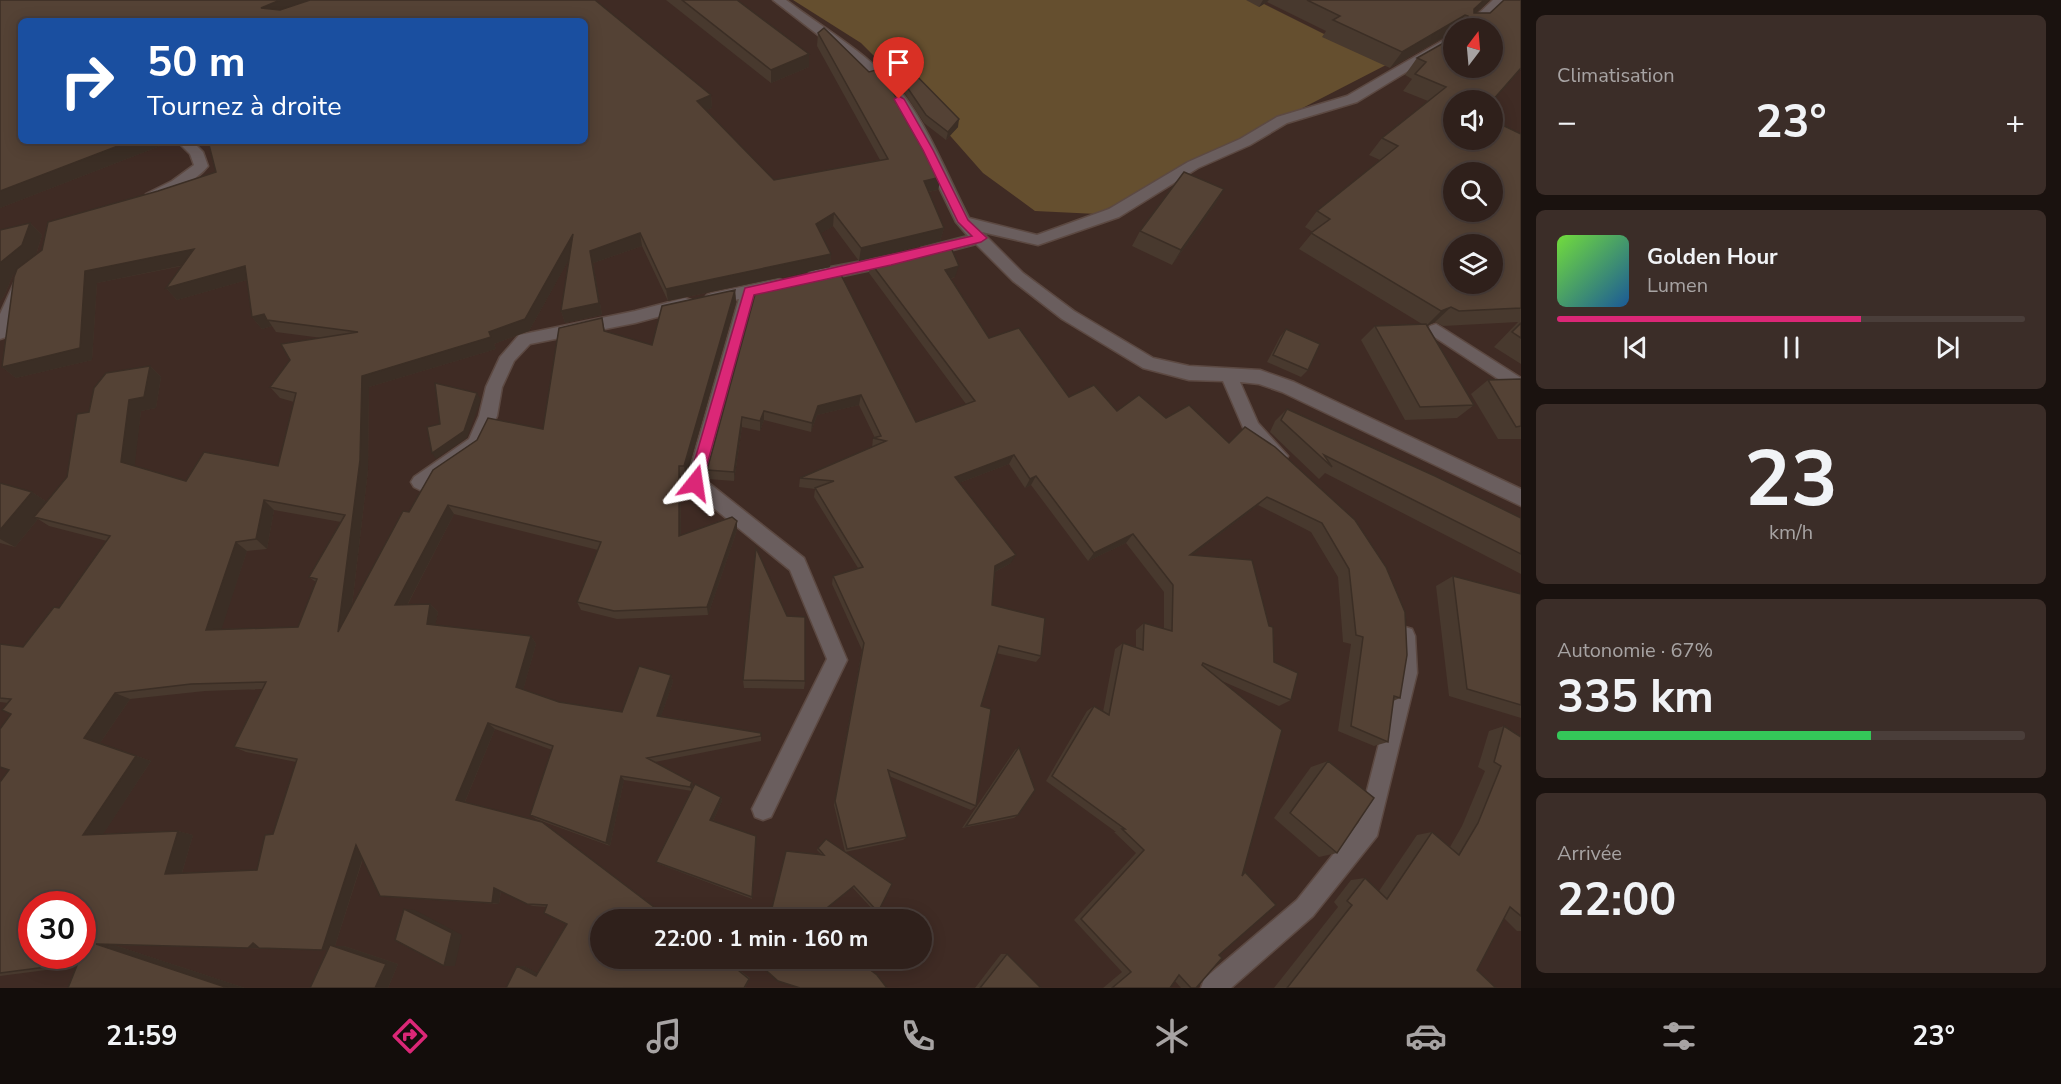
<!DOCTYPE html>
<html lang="fr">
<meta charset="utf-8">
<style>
body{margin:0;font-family:"Nunito Sans",sans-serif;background:#3b2d28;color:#f1f3f6;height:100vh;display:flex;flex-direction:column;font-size:22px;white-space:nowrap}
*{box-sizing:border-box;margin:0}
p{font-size:20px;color:#a7a3a3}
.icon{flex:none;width:33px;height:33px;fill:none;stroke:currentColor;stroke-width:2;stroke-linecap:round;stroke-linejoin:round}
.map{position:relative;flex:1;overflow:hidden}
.side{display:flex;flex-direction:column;gap:15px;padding:15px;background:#1a120f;width:540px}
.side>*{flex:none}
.banner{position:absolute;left:18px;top:18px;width:570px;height:126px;border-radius:9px;box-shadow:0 3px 15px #0003,0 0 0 2px #4a3e3a;background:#1a4fa0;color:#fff;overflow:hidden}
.needle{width:39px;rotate:16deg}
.controls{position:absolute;left:1443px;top:18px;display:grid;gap:12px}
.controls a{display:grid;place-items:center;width:60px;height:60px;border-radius:50%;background:#2f201b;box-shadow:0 3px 15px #0003,0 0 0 2px #4a3e3a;font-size:30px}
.speed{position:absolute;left:18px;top:891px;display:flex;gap:12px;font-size:30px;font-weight:700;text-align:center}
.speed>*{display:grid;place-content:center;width:78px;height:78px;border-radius:50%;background:#2f201b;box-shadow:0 3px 15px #0003,0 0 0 2px #4a3e3a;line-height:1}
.speed .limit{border:9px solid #d22;background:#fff;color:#111}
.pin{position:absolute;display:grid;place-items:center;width:51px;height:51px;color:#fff;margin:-62px -26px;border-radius:50% 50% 50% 0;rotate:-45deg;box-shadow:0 0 6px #0007}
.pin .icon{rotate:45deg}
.me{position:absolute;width:66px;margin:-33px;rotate:15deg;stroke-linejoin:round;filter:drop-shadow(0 0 4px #0008)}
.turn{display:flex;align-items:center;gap:21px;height:126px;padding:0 30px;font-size:27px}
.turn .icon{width:78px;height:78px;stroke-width:2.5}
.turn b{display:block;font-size:42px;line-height:51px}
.big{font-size:45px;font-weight:700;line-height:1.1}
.side .card{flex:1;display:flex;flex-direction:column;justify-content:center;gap:9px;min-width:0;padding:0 21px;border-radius:9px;background:#3b2d28}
.side .dial{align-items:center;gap:0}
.dial b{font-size:78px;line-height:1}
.song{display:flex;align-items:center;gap:18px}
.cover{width:72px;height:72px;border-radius:9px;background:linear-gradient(135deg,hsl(100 70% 55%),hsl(210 70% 35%))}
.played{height:6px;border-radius:3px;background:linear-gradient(90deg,#db2777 65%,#4a3e3a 65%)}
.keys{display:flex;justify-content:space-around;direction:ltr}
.heat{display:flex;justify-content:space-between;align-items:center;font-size:33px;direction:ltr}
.charge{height:9px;border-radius:4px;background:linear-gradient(90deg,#34c759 67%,#4a3e3a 0)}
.trip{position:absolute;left:590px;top:909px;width:342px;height:60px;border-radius:30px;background:#2f201b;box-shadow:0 3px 15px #0003,0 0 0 2px #4a3e3a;font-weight:700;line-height:60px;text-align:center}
.dock{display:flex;height:96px;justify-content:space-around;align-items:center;background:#130d0b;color:#a7a3a3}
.dock .icon{width:42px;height:42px}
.dock .current{color:#db2777}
.dock b{font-size:27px;color:#f1f3f6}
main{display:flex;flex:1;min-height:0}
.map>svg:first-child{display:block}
</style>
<main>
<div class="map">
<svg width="1521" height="988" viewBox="0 0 1521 988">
<rect width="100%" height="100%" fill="#3f2b24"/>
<polygon fill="#654f2f" points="793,0 1256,0 1386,65 1097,214 1035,211 983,173 923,105 861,43"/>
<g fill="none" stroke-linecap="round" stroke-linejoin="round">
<defs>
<g id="minor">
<path d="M773,0H786C826,30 874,57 904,96C929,129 950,181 969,218L1037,235L1109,209L1188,162L1240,139L1277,117L1347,96L1454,34V43L1357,102L1287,123L1250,145L1198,168L1119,217L1038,245L982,232L1023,273L1074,311L1153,358L1189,366L1260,370L1294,382L1521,489V506L1282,392L1259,384L1240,382L1258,423L1288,456L1285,461L1279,463L1273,461L1245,432L1223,381L1189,380L1143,368L1062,319L1013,281L976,244L926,257L921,256L919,252L921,248L968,236L956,222L921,150L894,101L870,75Z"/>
<polygon points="1493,0 1506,0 1476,28 1463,28"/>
<path d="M177,141H192L203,152L208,166C199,178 160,205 146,200L144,197L146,194L172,181L194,165L190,154Z"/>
<polygon points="894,255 899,256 902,260 899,264 815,282 810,280 807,276 810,272 815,270"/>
<polygon points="779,279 784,281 787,285 784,289 755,296 705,480 804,558 847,660 771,817 763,820 755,817 752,809 827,659 790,570 689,488 686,483 739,299 712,305 707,303 704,299 707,295 712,293"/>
<polygon points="19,281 24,283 27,287 8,333 6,337 0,339 0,314 14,283"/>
<polygon points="685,298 691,300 693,304 691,308 635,323 530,344 514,361 502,387 497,416 481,449 426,487 420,490 414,487 411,482 414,477 469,439 479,416 486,387 500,357 519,335 635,311"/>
<polygon points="1436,324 1521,378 1521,394 1430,334 1428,330 1430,326"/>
<polygon points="1405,627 1412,629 1415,636 1417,673 1377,836 1313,916 1231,988 1201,988 1204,979 1297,900 1359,822 1397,673 1395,636 1398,629"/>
</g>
</defs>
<use href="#minor" stroke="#5c4942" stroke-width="3"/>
<use href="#minor" fill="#6a5e5e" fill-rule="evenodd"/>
</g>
<g fill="#48392e" fill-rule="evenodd">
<path d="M0,0H595L711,95L712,108L706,110L774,180L880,160L817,46L818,33L824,28L869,72L876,70L886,80L941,177L938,190L928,192L944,228L940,241L859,261L833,226L821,233L831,254L830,267L668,301L642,246L593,263L602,315L565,323L561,311L569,259L529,331L494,344L496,349L369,387L368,470L352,606L403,511L409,512L433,470L477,440L488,418L543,429L559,328L602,318L605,331L652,345L662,306L735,290L736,302L686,477L680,476L681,535L732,517L737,521V530L708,615L617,619L581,610L577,602L598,550L454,514L408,604H430L438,612L435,625L531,636L536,644L523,690L559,702L622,712L639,666L671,675L673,682L661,716L761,733V741L655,762L692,782L693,786L692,791L695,784L721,797L722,801L713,821L756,836L752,899L659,864L656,862L692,791L624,780L610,846L536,819L530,815L552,750L495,729L465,802L542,822L672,920H600V958H723L750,978L745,988H506L517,966H524L538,974L567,924L544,913L547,907L533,906L527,904L501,891L499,904L390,897L380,896L363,859L335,946H344L398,964L388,988H310L328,950L114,945L245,988H68L77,966L0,976V782L9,770L0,767V729L11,714L2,710L8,703L0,702V644L23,647L54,607L59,608L107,541L49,526L38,519L15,547L0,543V483L32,492L47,502L67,477L77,414L89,412L94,388L106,373L150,366L161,377L156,408L141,411L134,466L186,481L204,452L278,466L294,402L280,398L270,387L290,360L281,344L322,338L276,332L272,326L262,329L252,317L247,280L177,300L166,288L182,266L97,283L92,360L16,378L2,367L14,277L15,273L13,275L4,296L0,301V230L30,223L42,235L36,255L42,250L48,222L158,191L216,172L208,141H585V21H21V141H173L0,208ZM274,510L341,522L309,577L316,582L298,627L221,629L247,551L267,549ZM263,689L234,747L246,752L296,762L273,834L265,835L257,870L182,873L193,835L178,831L103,834L151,761L100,743L130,699L205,691ZM32,904H82V956H32Z"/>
<polygon points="666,0 737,0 809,54 809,67 771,83"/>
<path d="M1246,0H1490L1476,13H1490L1504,0H1521V69L1492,101V100H1454V140H1492V120L1521,134V364L1494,347L1518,322L1443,326L1435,322L1427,326L1474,405L1457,418L1405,420L1361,340L1375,326L1422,324L1299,249L1313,232L1305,227L1317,211L1380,160L1369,155L1382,138L1428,101L1403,91L1412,79L1405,75L1417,58L1454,37V68H1492V28H1454V32L1390,68L1322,37L1326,31L1267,2L1259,7ZM1454,172H1492V212H1454ZM1454,244H1492V284H1454Z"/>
<polygon points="892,70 958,127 946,140 924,123 906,95 891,78"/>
<polygon points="1224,189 1215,204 1172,265 1132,246 1140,231"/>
<polygon points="870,262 955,277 951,279 989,338 1069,397 1117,411 1166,418 1229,443 1355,520 1400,698 1393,701 1388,742 1374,746 1338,731 1351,644 1343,642 1338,577 1311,532 1258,505 1192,555 1274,662 1291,700 1279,706 1222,681 1243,872 1245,872 1219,955 1196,988 1181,988 1175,981 1170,988 1103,988 1122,972 1074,920 1136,853 1114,832 1116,832 1046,781 1087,711 1094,706 1103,712 1115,649 1123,643 1136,647 1136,630 1144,623 1164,629 1164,592 1126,543 1088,561 1031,485 1025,488 1009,464 959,483 1011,563 995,572 992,605 1041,656 1036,662 996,653 981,706 976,806 971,810 889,776 907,837 903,840 845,852 878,912 876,913 852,887 772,908 821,854 817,850 818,848 845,852 834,805 862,650 832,584 833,576 858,568 814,497 815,489 799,487 800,478 872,448 873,438 875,438 859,405 817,415 811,432 764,420 760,431 742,427 734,481 708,479 707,470 757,287 916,422 966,404 869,273"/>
<polygon points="1286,329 1308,370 1301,377 1267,362 1280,337"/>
<polygon points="1521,379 1521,439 1498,439 1471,394 1488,380"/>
<polygon points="1287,409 1521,518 1521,574 1325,473 1319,479 1270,432 1275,421"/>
<polygon points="1453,576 1521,594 1521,718 1449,696 1436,586"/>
<polygon points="743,680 805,681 804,689 744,688"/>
<polygon points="1504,726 1521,737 1521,931 1517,931 1504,918 1477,970 1496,988 1274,988 1338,907 1334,902 1351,880 1365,878 1379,891 1417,835 1432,832 1450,847 1462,826 1485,771 1478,767 1489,731"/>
<polygon points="1019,747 1018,815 1014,818 962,828 1015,750"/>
<polygon points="1328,761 1337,853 1319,857 1274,818 1311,767"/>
<polygon points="1001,954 1007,954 1041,988 975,988"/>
</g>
<g fill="#3b2e25">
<polygon points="280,0 311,0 269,21 261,8"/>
<polygon points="1263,0 1269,0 1267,2 1259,7"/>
<polygon points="1484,0 1490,0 1468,20 1474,9"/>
<polygon points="1465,15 1455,28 1454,28 1453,32 1390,68 1402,52"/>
<polygon points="809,54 809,67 771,83 771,70"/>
<polygon points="711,95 712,108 698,114 697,101"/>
<polygon points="959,119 958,127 946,140 948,132"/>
<polygon points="131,141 173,141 0,208 0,191"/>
<polygon points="941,177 938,190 921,193 924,181"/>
<polygon points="1224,189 1215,204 1172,265 1181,250"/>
<polygon points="834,213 833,226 815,237 816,224"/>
<polygon points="30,223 42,235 35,258 13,275 4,296 0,301 0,263"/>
<polygon points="944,228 940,241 859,261 861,248"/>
<polygon points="640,233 642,246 593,263 602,315 565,323 561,311 590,251"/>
<polygon points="573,234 576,247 529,331 494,344 496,349 369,387 368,470 348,639 338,632 362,376 489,332"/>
<polygon points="194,249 204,261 97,283 92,360 16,378 2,367 85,271"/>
<polygon points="831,254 830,267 668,301 666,289"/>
<polygon points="245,266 254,278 177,300 166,288"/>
<polygon points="959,266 955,277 943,281 945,270"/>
<polygon points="735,290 736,302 686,477 684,466"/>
<polygon points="1451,307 1435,322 1425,327 1441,311"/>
<polygon points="264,314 272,326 262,329 252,317"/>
<polygon points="150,366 161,377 156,408 141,411 134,472 121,462 129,400"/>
<polygon points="477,393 481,400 467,438 436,459 432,453"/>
<polygon points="861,395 859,405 817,415 811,432 812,423 818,406"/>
<polygon points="764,411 764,420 760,431 760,421"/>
<polygon points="742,417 742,427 734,481 734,472"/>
<polygon points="1014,455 1009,464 951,486 955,477"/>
<polygon points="679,466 680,476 681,545 679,536"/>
<polygon points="1036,476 1031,485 1025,488 1030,479"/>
<polygon points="32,492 50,504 34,517 38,519 15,547 0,539 0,530"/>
<polygon points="1267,497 1258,505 1182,563 1190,555"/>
<polygon points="264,500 274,510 267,549 256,539"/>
<polygon points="448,505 454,514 403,613 395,605"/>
<polygon points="737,521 737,530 708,615 707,607"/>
<polygon points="1133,534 1126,543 1088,561 1094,553"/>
<polygon points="236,542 247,551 219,637 206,630"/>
<polygon points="1016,555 1011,563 991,574 995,566"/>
<polygon points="430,604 438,612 434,632 427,624"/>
<polygon points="531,636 536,644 522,694 516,687"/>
<polygon points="671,675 673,682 659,722 657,716"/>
<polygon points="115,693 130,699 100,743 151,761 100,839 83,835 84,738"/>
<polygon points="488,723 495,729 464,804 456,800"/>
<polygon points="621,776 624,780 610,846 606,843"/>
<polygon points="692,782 693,786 692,791 690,787"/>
<polygon points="721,797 722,801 712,823 710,820"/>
<polygon points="178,831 193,835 181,876 165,874"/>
<polygon points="356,845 366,848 335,946 344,946 398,964 388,988 375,988 334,950 322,950"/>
<polygon points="494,888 501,890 499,904 492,903"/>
<polygon points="404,909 415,910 462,935 455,966 444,966"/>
<polygon points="253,943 262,948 248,948"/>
<polygon points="96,944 114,945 245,988 228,988"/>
<polygon points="517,966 524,966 543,976 536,976"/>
</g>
<g fill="#544235" stroke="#3b2e25" stroke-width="1.5" fill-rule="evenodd">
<path d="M0,0H280L261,8L280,10L310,0H595L711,95L697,101L774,180L888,159L818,33L824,28L869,72L876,70L886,80L941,177L924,181L944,228L861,248L834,213L816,224L831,254L666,289L640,233L590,251L599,303L561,311L573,234L525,319L489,332L491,337L362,376L360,460L338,632L403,511L409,512L433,470L477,440L488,418L543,429L559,328L602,318L604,331L652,345L662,306L735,290L684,466H679V536L732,517L737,521L707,607L614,611L577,602L601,542L448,505L395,605L430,604L427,624L531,636L516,687L559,702L622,712L639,666L671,675L657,716L761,733V736L647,758L692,782L690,787L621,776L606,843L530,815L553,746L488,723L456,800L542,822L671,920H600V958H723L749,979L744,988H506L517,966L536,976L567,924L544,913L547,905L527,904L494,888L492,903L380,896L356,845L322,950L259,948L253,943L248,948L96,944L228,988H68L78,963L0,973V782L9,770L0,767V729L11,714L2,710L11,699L0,698V644L23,647L54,607L59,608L110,536L34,517L67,477L77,414L89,412L94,388L106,373L150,366L144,397L129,400L121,462L186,481L204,452L278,466L296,393L270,387L290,360L281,344L358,332L267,320L264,314L252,317L245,266L166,288L194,249L85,271L80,348L2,367L14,277L17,269L42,250L48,222L158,191L216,172L208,141H585V21H21V141H131L0,191ZM264,500L345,515L309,577L317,579L298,627L206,630L236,542L256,539ZM266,682L234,747L297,759L273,834L265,835L257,870L165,874L178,831L83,835L136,756L84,738L115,693L191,684ZM32,904H82V956H32Z"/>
<polygon points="682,0 737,0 809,54 771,70"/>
<path d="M1307,0H1484L1474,9V13H1490L1504,0H1521V68L1492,101L1454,100V140H1492V120L1521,134V308L1459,311L1451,307L1441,311L1311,233L1330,219L1317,211L1398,146L1382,138L1446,87L1415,74L1426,62L1417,58L1454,37V68H1492V28H1467L1468,16L1465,15L1402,52L1333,20L1340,16ZM1454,172H1492V212H1454ZM1454,244H1492V284H1454Z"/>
<polygon points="906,65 959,119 948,132 926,115 907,87 892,70"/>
<polygon points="1184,172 1224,189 1181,250 1140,231"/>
<polygon points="30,223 22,245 0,263 0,230"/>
<polygon points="949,243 959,266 945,270 989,338 1019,328 1069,397 1094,385 1117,411 1139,395 1166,418 1189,405 1229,443 1245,427 1275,447 1355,520 1386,567 1405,612 1407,655 1400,698 1394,696 1388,742 1351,726 1363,637 1356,635 1349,569 1322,523 1267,497 1190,555 1252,560 1269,626 1273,627 1274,662 1298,673 1291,700 1203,663 1202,665 1282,730 1242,876 1245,872 1276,905 1219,955 1222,958 1196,988 1191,988 1179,975 1170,988 1112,988 1131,972 1081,919 1144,850 1122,829 1125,829 1052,776 1094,706 1109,715 1123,643 1143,650 1144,623 1172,631 1173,585 1133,534 1094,553 1036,476 1030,479 1014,455 955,477 1016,555 995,566 992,605 1045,618 1041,656 999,646 981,706 991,709 976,806 888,770 907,837 847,849 835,801 864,643 833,576 863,567 815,488 834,481 800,478 886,441 873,438 881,436 861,395 818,406 812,423 764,411 760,421 742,417 734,472 707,470 757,287 838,269 916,422 975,401 870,262"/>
<polygon points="1521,323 1521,338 1512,332"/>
<polygon points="1426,324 1474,405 1420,407 1375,326"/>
<polygon points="1286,329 1320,344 1308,370 1273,355"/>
<polygon points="1521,379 1521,426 1516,427 1488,380"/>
<polygon points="435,383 477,393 464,431 432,453 427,427 440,424"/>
<polygon points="1287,409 1435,476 1521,518 1521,554 1324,455 1332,467 1281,420"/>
<polygon points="0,483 32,492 0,530"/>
<polygon points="756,548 787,616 805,617 805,681 743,680"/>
<polygon points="1453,576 1521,594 1521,705 1467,689"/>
<polygon points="1504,726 1521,737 1521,916 1510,907 1477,970 1496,988 1287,988 1352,905 1347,901 1365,878 1387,899 1432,832 1459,855 1478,823 1501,766 1494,762"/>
<polygon points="1019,747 1035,790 1018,815 966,826"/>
<polygon points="1328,761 1374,798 1337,853 1290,813"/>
<polygon points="695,784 721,797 710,820 756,836 752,897 656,862"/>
<polygon points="826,839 892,884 878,912 854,886 827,908 835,920 762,920 770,907 772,908 786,851 824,855 818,848"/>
<polygon points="404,909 452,933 444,966 395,940"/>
<polygon points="330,945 386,964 375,988 310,988"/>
<polygon points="1007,954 1041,988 980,988"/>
<polygon points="752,958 861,958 860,962 877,975 887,988 800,988 778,981"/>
</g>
<polygon fill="#db2777" stroke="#8e194d" stroke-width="1.5" points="899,96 904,99 933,150 968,220 987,238 981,242 891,265 754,295 702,483 700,488 690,488 688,483 745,288 972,236 958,222 923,150 894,99"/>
</svg>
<div class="controls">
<a><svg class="needle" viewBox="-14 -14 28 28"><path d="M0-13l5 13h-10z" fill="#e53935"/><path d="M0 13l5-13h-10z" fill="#a7a3a3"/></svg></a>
<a><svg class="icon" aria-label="sound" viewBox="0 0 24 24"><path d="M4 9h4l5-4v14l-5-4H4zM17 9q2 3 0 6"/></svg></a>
<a><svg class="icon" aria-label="search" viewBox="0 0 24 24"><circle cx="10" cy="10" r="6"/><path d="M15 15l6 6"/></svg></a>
<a><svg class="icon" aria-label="layers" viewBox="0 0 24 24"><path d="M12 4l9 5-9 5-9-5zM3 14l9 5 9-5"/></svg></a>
</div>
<div class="speed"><div class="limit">30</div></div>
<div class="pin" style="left:899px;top:99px;background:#d93025"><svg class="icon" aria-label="arrive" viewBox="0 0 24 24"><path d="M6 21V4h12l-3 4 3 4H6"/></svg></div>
<svg class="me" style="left:695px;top:483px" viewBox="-20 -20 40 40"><path d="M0-17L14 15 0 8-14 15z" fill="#db2777" stroke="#fff" stroke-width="4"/></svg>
<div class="trip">22:00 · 1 min · 160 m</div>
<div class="banner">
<div class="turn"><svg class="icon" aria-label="right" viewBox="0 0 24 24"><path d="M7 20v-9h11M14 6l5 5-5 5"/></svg><div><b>50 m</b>Tournez à droite</div></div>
</div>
</div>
<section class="side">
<div class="card"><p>Climatisation</p>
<div class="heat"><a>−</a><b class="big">23°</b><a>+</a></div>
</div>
<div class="card">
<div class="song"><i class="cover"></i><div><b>Golden Hour</b><p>Lumen</p></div></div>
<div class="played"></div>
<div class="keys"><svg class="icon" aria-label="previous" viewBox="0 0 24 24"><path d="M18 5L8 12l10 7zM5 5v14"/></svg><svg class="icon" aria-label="pause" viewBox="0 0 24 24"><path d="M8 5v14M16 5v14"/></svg><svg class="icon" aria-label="next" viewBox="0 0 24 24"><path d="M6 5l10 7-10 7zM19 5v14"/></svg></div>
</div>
<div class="card dial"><b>23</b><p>km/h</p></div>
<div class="card"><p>Autonomie · 67%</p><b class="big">335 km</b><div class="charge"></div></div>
<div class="card"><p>Arrivée</p><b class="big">22:00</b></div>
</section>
</main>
<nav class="dock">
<b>21:59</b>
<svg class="icon current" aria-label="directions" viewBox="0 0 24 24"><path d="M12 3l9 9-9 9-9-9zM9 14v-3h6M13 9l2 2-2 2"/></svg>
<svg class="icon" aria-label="music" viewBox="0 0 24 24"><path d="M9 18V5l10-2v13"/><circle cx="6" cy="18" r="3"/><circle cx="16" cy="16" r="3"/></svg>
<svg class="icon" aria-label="phone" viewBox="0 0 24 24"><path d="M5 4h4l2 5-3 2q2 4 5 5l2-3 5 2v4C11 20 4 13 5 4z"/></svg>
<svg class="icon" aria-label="climate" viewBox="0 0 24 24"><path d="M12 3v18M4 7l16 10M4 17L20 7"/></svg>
<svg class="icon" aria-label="car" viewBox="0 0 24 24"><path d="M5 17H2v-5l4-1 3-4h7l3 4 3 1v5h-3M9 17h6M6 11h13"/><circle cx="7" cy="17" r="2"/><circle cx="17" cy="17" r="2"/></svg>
<svg class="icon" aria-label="filters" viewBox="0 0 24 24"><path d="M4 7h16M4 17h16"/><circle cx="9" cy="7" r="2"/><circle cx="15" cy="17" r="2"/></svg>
<b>23°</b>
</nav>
